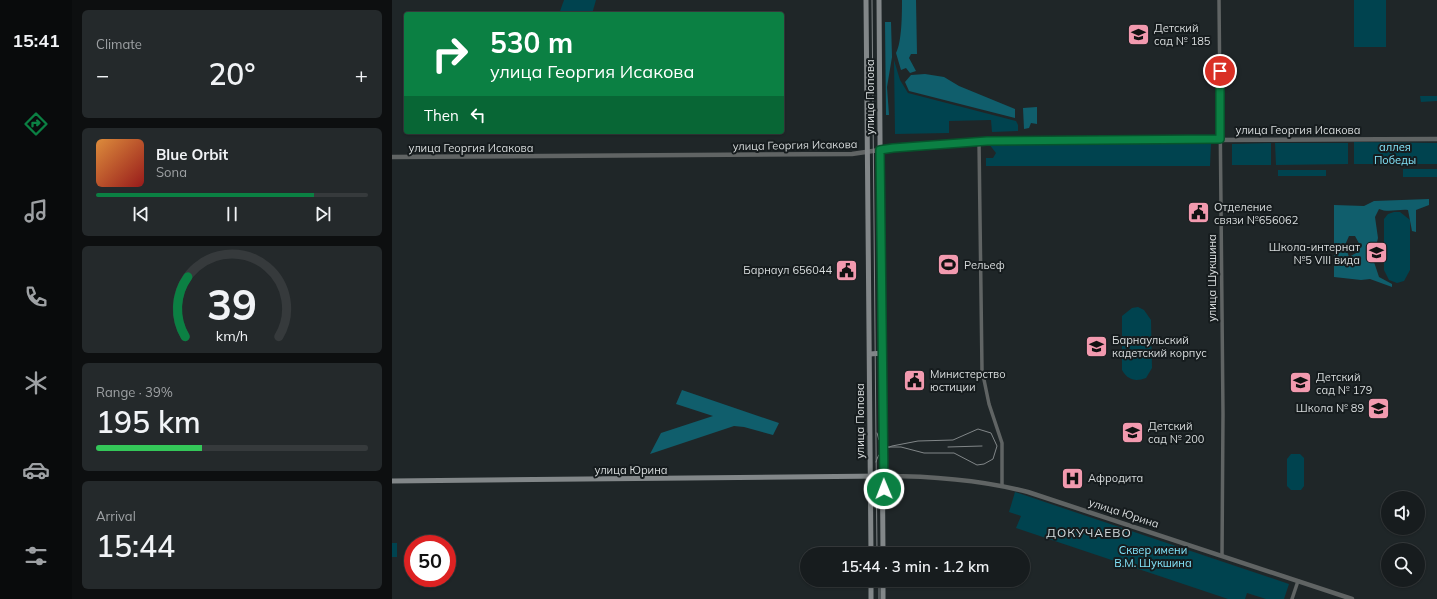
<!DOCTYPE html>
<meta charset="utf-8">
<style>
body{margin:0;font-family:Mulish,sans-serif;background:#24292b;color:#f1f3f6;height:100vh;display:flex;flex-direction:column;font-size:15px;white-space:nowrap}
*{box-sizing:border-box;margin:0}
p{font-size:13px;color:#9ea1a4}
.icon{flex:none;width:22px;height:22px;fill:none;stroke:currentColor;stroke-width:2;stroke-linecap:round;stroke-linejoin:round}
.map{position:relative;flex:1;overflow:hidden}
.details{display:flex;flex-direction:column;gap:10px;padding:10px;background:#0d0f10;width:320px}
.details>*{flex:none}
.hud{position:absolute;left:12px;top:12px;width:380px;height:122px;border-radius:4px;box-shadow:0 1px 3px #0004,0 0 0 1px #363a3c;background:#0b8043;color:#fff;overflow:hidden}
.fabs{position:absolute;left:989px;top:491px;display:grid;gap:8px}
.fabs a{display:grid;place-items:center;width:44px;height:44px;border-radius:50%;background:#171c1e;box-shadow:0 1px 3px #0004,0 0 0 1px #363a3c;font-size:20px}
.speed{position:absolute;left:12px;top:535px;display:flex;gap:8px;font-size:20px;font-weight:700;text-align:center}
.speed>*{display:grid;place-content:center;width:52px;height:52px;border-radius:50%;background:#171c1e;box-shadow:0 1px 3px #0004,0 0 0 1px #363a3c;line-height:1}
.speed .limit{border:6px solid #d22;background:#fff;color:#111}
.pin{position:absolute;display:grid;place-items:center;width:34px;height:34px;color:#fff;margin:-17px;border:2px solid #fff;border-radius:50%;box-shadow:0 1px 4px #0007}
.me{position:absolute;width:44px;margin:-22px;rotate:359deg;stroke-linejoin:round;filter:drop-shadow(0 0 3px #0008)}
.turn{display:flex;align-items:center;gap:14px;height:84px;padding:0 20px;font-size:18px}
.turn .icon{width:52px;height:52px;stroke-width:2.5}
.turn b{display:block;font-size:28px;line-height:34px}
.then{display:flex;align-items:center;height:38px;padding:0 20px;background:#0003;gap:8px;font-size:15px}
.big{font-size:30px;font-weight:600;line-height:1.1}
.details .widget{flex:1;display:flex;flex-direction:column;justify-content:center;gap:6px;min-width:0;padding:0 14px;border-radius:6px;background:#24292b}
.details .dial{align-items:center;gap:0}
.dial svg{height:104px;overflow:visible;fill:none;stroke:#363a3c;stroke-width:7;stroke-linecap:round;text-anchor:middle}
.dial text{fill:#f1f3f6;stroke:none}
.song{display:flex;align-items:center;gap:12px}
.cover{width:48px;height:48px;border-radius:6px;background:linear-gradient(135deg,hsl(30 70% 55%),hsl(0 70% 35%))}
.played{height:4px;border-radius:2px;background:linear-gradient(90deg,#0b8043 80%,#363a3c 80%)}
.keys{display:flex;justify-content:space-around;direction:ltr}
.heat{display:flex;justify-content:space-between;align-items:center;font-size:22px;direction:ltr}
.charge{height:6px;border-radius:3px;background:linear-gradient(90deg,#34c759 39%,#363a3c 0)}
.trip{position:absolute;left:408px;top:547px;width:230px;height:40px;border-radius:20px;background:#171c1e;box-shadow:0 1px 3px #0004,0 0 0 1px #363a3c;font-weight:600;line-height:40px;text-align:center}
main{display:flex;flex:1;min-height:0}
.dock{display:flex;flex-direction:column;width:72px;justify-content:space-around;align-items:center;background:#090b0c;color:#9ea1a4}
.dock .icon{width:28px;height:28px}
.dock .current{color:#0b8043}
.dock b{font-size:18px;color:#f1f3f6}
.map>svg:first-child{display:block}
</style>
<main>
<nav class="dock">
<b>15:41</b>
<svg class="icon current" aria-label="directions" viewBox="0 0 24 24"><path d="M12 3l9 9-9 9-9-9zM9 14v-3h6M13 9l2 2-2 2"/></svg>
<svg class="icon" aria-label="music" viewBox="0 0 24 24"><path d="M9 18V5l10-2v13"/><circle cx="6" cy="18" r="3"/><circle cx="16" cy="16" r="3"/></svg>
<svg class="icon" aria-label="phone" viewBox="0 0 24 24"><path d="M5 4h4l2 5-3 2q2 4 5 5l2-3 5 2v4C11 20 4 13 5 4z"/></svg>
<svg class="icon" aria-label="climate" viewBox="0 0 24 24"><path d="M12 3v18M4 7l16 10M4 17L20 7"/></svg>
<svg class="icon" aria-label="car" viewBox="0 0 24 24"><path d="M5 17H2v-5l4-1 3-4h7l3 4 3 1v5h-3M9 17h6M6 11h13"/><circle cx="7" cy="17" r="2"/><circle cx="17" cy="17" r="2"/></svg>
<svg class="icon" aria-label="filters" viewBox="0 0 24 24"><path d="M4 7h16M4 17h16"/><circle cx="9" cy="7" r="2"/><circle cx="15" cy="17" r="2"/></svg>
</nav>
<section class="details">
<div class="widget"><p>Climate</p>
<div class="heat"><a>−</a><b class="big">20°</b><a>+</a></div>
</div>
<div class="widget">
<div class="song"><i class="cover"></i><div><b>Blue Orbit</b><p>Sona</p></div></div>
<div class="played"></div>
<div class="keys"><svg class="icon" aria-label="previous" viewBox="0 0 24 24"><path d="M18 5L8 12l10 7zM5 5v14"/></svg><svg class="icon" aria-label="pause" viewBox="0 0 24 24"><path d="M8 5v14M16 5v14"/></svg><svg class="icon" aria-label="next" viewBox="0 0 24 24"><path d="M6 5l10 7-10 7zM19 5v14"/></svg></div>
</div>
<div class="widget dial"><svg viewBox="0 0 100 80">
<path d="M14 69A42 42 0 1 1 86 69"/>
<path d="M14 69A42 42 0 0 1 16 23" stroke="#0b8043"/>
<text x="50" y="56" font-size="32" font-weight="700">39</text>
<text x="50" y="72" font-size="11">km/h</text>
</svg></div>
<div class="widget"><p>Range · 39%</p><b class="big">195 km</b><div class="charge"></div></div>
<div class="widget"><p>Arrival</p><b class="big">15:44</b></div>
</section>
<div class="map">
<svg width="1045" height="599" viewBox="0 0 1045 599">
<rect width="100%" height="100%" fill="#1f2628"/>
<g fill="#00434f">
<polygon points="172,0 204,0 200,14 167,14"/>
<rect x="962" y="0" width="32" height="47"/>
<polygon points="502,60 508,80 516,93 624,121 626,125 626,131 600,132 599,120 557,121 557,133 503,134"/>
<polygon points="1028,96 1045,96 1045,101 1029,102"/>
<polygon points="962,142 1045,143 1045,164 962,164"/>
<polygon points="819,143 818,166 594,166 594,158 601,158 604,153 597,144"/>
<polygon points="879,143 879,165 840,165 840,144"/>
<polygon points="883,143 956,143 956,164 884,165"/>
<rect x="1011" y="169" width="34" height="8"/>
<rect x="886" y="170" width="48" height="6"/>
<polygon points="1002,212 1008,212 1018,220 1018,270 1012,281 1005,283 997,280 992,270 992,219 996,214"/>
<path d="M746,307L752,310L759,320L760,368L754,378C743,382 736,380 730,370V316L740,308Z"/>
<polygon points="899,454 908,454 912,458 912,486 909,490 899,490 895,486 895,459"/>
<polygon points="623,492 897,584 892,599 874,599 855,593 853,599 836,599 624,528 629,516 617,512"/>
<rect x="0" y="543" width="5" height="14"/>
</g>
<g fill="#105e6c" fill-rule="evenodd">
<path d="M510,0H524L525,54H519L517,58L524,71L518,73L514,68L509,70L504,53C510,42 510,13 510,0Z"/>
<polygon points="493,22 499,22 500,57 495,87 497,115 494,115"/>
<polygon points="533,74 552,77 567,86 623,109 623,118 517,91 513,82 519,75"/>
<polygon points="645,107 645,124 639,123 637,128 632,129 631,108"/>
<path d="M1037,199V205L1024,210V232L1020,231L1016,210C1006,209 996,213 987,209L983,217L986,238L981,259L987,277L1000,284V287L978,279L969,280L942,277V205L972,206L982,201ZM957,236H963L969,247L966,252L957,257L953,245Z"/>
<polygon points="290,390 387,423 381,435 352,427 342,426 258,454 269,433 321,416 284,404"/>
</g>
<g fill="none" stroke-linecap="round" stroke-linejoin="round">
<g stroke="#606464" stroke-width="3.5">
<polyline points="827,0 831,414 830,556"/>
<polyline points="587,141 590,370 597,404 610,443 610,486"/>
<polyline points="900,599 906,581"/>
</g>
<g stroke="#606464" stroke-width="4.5">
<polyline points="0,157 460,154 501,148 595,141 1045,139"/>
<path d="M492,476C540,476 589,480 636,492L960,599"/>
</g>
<g stroke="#828789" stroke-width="5">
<polyline points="474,0 479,554"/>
<polyline points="487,0 491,554"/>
<polyline points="478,354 491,353"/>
<polyline points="0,481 492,476"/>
<polyline points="479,580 479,599"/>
<polyline points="491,580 491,599"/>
</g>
<g stroke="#818688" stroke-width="1">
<polyline points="480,0 485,554"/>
<polyline points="556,447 590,446"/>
<path d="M484,462C486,453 492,449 500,446L526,441L561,440L586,429L599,433L605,446L601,459L592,464L585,465L562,453H532L509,447H497L487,440L485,433"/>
<polyline points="487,580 487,599"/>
</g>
</g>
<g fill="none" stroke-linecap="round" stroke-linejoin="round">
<defs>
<polyline id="route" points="492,489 488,150 501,148 595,141 828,139 828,71"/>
</defs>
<use href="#route" stroke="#07532c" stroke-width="10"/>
<use href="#route" stroke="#0b8043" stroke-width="7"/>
</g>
<defs>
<symbol id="school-square" viewBox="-11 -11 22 22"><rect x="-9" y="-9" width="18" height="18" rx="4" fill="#f29aaf" stroke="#161c1e"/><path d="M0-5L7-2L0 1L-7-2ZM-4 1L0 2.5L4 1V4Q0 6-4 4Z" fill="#111"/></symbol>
<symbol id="civic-square" viewBox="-11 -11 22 22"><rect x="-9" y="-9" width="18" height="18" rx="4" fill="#f29aaf" stroke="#161c1e"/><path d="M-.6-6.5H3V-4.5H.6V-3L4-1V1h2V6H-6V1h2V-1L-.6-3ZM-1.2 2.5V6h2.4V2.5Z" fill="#111"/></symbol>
<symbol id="stadium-square" viewBox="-11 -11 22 22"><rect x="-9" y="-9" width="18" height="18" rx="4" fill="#f29aaf" stroke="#161c1e"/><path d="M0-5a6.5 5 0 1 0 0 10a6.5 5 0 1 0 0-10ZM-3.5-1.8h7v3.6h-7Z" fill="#111"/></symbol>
<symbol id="hospital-square" viewBox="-11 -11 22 22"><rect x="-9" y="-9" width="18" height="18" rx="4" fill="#f29aaf" stroke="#161c1e"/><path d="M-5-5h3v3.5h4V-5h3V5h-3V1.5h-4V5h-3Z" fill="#111"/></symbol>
</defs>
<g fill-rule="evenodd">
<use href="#school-square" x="734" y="22" width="25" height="25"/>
<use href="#civic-square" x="794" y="200" width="25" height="25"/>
<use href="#school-square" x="972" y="240" width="25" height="25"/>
<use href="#stadium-square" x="544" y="252" width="25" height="25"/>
<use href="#civic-square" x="442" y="258" width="25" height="25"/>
<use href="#school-square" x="692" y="334" width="25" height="25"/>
<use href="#civic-square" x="510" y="368" width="25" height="25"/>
<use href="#school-square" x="896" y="370" width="25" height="25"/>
<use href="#school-square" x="974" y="396" width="25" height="25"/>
<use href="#school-square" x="728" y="420" width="25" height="25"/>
<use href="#hospital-square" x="668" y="466" width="25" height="25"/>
</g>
<g text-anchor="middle" stroke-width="4" stroke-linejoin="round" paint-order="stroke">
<g font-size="11" fill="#d8dcdd" stroke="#161c1e" text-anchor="start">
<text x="762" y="32">Детский<tspan x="762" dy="13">сад № 185</tspan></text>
<text x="822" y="211">Отделение<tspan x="822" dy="13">связи №656062</tspan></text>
<text x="968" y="251" text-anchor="end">Школа-интернат<tspan x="968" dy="13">№5 VIII вида</tspan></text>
<text x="572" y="269">Рельеф</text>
<text x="440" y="274" text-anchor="end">Барнаул 656044</text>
<text x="720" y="344">Барнаульский<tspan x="720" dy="13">кадетский корпус</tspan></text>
<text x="538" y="378">Министерство<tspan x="538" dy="13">юстиции</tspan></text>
<text x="924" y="381">Детский<tspan x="924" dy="13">сад № 179</tspan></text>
<text x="972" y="412" text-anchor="end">Школа № 89</text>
<text x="756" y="430">Детский<tspan x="756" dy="13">сад № 200</tspan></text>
<text x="696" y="482">Афродита</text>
</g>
<g font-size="11" fill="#d8dcdd" stroke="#161c1e">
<text transform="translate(478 97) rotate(-90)" y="4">улица Попова</text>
<text x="906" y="134">улица Георгия Исакова</text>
<text transform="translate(403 145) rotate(-1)" y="4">улица Георгия Исакова</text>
<text x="79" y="152">улица Георгия Исакова</text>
<text transform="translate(820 278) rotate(-90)" y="4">улица Шукшина</text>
<text transform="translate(468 421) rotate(-90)" y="4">улица Попова</text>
<text x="239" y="474">улица Юрина</text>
<text transform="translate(732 513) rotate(18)" y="4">улица Юрина</text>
</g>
<g font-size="11" fill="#84e6fc" stroke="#161c1e">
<text x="1003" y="151">аллея<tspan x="1003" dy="13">Победы</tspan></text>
<text x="761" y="554">Сквер имени<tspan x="761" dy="13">В.М. Шукшина</tspan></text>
</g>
<g font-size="12" letter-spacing="1" fill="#d4dddf" stroke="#161c1e">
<text x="697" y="537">ДОКУЧАЕВО</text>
</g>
</g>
</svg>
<div class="fabs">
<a><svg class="icon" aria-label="sound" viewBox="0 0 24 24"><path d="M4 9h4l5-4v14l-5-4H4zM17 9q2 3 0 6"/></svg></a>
<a><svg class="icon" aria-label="search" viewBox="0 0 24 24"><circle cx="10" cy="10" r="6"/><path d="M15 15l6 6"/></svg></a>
</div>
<div class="speed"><div class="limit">50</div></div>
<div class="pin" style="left:828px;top:71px;background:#d93025"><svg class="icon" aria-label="arrive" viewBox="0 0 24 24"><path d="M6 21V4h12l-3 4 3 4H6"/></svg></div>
<svg class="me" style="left:492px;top:489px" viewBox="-20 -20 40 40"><circle r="17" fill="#0b8043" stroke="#fff" stroke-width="3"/><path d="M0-11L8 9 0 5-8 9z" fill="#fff"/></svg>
<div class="trip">15:44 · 3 min · 1.2 km</div>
<div class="hud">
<div class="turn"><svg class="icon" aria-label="right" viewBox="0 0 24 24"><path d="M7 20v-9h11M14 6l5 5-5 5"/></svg><div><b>530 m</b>улица Георгия Исакова</div></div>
<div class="then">Then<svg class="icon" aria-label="left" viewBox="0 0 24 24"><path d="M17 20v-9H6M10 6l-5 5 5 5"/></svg></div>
</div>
</div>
</main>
